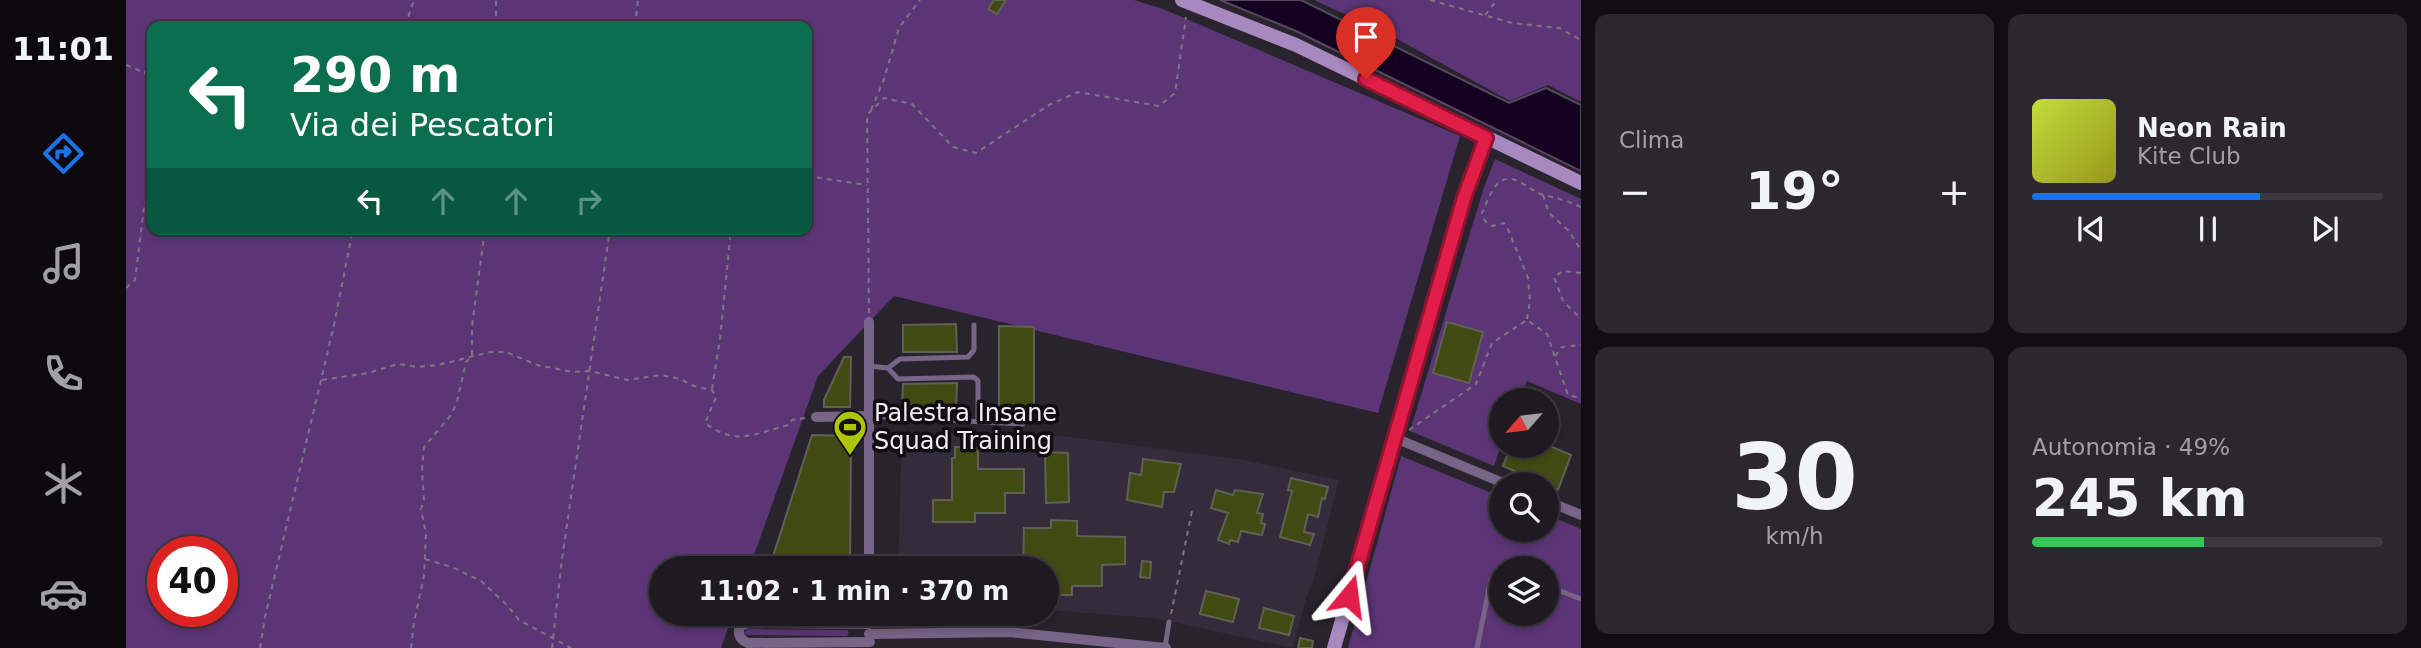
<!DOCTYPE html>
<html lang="it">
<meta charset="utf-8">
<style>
body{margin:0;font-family:"DejaVu Sans",sans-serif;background:#2c272f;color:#f1f3f6;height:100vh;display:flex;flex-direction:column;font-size:26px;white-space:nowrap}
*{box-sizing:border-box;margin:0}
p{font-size:23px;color:#a1a1a5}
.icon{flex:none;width:38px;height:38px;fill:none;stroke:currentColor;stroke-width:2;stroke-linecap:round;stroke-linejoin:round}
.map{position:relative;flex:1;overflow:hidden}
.side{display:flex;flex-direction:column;gap:14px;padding:14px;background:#110e13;width:840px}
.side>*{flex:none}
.top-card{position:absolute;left:21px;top:21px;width:665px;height:214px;border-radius:14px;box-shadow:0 4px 10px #0003,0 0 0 2px #3c3840;background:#0b6e4f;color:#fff;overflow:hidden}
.needle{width:46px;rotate:242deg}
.tools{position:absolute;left:1363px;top:388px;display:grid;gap:14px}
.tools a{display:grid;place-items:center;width:70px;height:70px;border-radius:50%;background:#1f1a22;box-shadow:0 4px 10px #0003,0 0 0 2px #3c3840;font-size:35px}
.speed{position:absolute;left:21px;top:536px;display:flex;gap:14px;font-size:35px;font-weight:700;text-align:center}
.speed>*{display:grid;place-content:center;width:91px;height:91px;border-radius:50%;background:#1f1a22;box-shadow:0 4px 10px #0003,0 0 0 2px #3c3840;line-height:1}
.speed .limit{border:10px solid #d22;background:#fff;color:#111}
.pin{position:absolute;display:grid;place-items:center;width:60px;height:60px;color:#fff;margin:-72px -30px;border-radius:50% 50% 50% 0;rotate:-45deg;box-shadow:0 0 7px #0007}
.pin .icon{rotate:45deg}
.me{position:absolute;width:77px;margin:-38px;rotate:16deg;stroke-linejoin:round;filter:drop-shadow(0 0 5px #0008)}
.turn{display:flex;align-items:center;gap:24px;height:147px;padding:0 28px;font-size:32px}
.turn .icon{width:91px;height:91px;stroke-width:2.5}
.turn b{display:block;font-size:49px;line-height:60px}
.lanes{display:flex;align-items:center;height:66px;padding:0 28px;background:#0003;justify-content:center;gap:35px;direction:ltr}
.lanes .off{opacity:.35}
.big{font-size:52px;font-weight:700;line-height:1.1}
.side .card{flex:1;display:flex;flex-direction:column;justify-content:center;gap:10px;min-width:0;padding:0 24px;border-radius:14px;background:#2c272f}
.side .dial{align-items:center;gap:0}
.dial b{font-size:91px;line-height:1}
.song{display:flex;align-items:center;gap:21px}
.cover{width:84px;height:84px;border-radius:10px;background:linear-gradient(135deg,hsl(70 70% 55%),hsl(60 70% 35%))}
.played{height:7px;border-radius:4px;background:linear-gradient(90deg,#1a73e8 65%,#3c3840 65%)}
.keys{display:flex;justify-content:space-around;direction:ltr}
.heat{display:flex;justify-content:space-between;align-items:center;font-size:38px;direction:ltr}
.charge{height:10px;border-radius:5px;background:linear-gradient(90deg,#34c759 49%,#3c3840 0)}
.side .tiles{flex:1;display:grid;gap:14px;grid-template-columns:repeat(2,1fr)}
.trip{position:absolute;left:523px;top:556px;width:410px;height:70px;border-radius:35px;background:#1f1a22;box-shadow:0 4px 10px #0003,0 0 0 2px #3c3840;font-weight:700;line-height:70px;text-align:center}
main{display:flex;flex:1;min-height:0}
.menu{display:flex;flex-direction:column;width:126px;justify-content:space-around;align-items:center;background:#0c0a0e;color:#a1a1a5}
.menu .icon{width:49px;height:49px}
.menu .active{color:#1a73e8}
.menu b{font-size:32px;color:#f1f3f6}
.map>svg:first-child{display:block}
</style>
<main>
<nav class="menu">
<b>11:01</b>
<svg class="icon active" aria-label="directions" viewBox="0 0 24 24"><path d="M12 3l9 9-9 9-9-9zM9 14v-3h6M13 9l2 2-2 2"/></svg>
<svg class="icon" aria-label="music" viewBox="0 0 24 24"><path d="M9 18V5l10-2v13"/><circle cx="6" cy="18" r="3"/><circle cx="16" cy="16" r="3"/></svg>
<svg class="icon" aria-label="phone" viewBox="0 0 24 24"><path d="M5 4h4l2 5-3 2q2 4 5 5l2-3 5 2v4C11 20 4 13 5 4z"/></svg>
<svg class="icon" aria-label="climate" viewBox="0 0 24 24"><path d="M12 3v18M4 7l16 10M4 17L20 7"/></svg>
<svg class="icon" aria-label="car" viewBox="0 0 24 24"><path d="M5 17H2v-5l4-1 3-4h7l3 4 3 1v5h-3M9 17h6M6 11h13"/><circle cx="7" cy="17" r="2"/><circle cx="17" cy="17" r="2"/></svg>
</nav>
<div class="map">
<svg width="1455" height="648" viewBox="0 0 1455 648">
<rect width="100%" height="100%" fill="#29232d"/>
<polygon fill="#342b3b" points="776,432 936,436 1112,459 1213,480 1187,582 1181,595 1167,648 1027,618 921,610 920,569 772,569"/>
<g fill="#5c3576" fill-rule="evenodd">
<path d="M0,0H1008L1037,9L1334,136L1252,413L768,296L692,376L623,569H536V614H607L595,648H0ZM26,26H681V229H26ZM37,551H96V611H37Z"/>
<polygon points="1188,0 1455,0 1455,102 1422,85 1384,101 1262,34"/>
<polygon points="1369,159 1455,199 1455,404 1401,381 1393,401 1376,401 1375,446 1368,466 1284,431 1358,187"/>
<path d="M1275,456L1375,497L1376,530H1421V515L1455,529V648H1222ZM1376,569H1421V614H1376Z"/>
<polygon points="820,556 859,556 858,569 820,569"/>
<polygon points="621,629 721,630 723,632 721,636 621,635 618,632"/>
</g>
<polygon fill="#150022" stroke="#574761" stroke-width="2" points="1094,0 1175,0 1383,103 1420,88 1455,105 1455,171 1170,31"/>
<g fill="#424a14" stroke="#5e6154" stroke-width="2">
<polygon points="868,0 880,0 871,14 862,9"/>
<polygon points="1321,322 1357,332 1343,383 1307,373"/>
<polygon points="830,324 831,352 777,352 777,325"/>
<polygon points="873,326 908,327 908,409 873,409"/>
<polygon points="718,357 725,357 724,407 698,407 698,400"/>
<polygon points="831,383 830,410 776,410 777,384"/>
<polygon points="686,435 725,436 724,569 643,569"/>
<polygon points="1385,446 1424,446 1445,455 1432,490 1377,466"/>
<polygon points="829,447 852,447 852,469 898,469 898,493 879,493 879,513 849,513 849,522 807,522 807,500 826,500 826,458 829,458"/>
<polygon points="919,452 942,453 943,502 920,503"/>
<polygon points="1017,459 1055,464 1048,492 1038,492 1036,507 1001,500 1004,473 1015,475"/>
<polygon points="1165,478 1202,487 1199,499 1196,498 1192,517 1182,514 1178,532 1188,534 1184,545 1154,537 1166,491 1162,490"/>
<polygon points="1090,490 1107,495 1109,490 1137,494 1131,513 1137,514 1135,523 1139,524 1136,535 1115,531 1112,542 1104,540 1103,544 1092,540 1102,513 1085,508"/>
<polygon points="925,520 951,521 951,536 999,537 999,564 976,565 976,586 946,586 946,595 920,595 920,569 897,569 898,528 925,528"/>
<polygon points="1016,561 1025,562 1024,578 1014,577"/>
<polygon points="1080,591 1113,599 1107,622 1074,614"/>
<polygon points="1138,608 1168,616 1163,635 1133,628"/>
<polygon points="1174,638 1187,641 1186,648 1172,648"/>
</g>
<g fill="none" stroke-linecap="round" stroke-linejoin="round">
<g stroke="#7c7780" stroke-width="2" stroke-dasharray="5 5" stroke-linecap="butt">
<polyline points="1304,0 1386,23 1433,28 1455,40"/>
<polyline points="1359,15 1371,0"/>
<polyline points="279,26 288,0"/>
<polyline points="370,26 370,0"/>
<polyline points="509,26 512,0"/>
<polyline points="0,65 17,72 26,80"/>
<polyline points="18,72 26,74"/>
<polyline points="745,110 758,79 773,28 794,0"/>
<polyline points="681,176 741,185"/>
<polyline points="1417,195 1423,213 1443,231 1455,250"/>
<polyline points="1455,273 1437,271 1428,277 1437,301 1455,319"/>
<polyline points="0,288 9,280 18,207 26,183"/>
<polyline points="743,313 741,115 758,98 786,104 827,147 850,153 923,105 952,92 1033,106 1049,93 1060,17"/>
<path d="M1401,319L1404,301L1402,278L1381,227L1378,223L1366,226L1359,221L1356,213C1361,203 1366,185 1377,180C1390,174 1405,192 1418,195C1431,198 1442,201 1455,207"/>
<polyline points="1429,356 1436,347 1455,345"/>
<path d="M196,380L242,373L272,364L292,367L312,365L364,352H380L411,365L447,372L464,371L501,380L535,375L554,379L568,386L586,390L590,397L579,423C611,447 629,433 663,425L666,420L679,418"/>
<polyline points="586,389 594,339 605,229"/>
<polyline points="1283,430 1350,384 1366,343 1401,320 1421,334 1442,395 1455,398"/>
<polyline points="299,559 326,567 355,581 381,605 393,620 445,648"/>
<polyline points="1045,614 1067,506"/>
<polyline points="134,648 139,617 208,325 227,229"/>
<polyline points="285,648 288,622 298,576 300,534 295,509 298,500 296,471 298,447 325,415 331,402 340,362 346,356 346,326 359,229"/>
<polyline points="426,648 436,559 484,229"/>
</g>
<g stroke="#786487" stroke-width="5">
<polyline points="743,366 762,368 772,379 848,377 852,381 852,421"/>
<polyline points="762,368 774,359 842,357 848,350 848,325"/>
<polyline points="743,416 897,424"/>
<polyline points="1421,586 1455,599"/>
<polyline points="1039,648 1043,622"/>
<polyline points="1351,648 1365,579 1371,573 1376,573"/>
</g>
<g stroke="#786487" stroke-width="10">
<polyline points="690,417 743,416"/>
<polyline points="1269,438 1382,485"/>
<polyline points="1421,501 1455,515"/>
<polyline points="743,569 743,322"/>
<path d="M743,624L622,623L614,626C611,634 614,640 622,643L744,642"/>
<polyline points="743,634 883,632 1040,648"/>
</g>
<g stroke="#a788bf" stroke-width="14">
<polyline points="1056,0 1170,45 1455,183"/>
<polyline points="1208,648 1337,198 1360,138"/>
</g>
</g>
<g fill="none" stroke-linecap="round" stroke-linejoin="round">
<defs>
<polyline id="route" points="1223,596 1338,198 1360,138 1240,79"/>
</defs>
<use href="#route" stroke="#92132f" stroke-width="18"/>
<use href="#route" stroke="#e11d48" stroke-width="12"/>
</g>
<defs>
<symbol id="stadium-pin" viewBox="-11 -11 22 30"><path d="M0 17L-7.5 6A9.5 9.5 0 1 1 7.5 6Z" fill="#afc507" stroke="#100d12"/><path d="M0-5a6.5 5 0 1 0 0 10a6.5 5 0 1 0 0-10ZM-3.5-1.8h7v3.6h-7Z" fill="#111"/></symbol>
</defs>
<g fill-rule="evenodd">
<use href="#stadium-pin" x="705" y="408" width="38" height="52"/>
</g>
<g text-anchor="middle" stroke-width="7" stroke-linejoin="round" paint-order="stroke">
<g font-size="24" fill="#f0ecf3" stroke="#100d12" text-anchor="start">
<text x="748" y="421">Palestra Insane<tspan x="748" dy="28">Squad Training</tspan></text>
</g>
</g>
</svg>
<div class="tools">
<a><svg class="needle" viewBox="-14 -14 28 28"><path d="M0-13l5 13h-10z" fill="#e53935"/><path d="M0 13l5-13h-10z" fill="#a1a1a5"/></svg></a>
<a><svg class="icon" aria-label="search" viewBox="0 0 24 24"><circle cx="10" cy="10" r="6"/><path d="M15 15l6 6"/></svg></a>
<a><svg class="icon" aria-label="layers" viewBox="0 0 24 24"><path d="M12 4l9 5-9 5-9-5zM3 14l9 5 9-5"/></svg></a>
</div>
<div class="speed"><div class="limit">40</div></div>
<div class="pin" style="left:1240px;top:79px;background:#d93025"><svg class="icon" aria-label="arrive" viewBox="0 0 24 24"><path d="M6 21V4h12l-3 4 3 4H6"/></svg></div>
<svg class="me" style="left:1223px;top:596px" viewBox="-20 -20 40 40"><path d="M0-17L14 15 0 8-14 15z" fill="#e11d48" stroke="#fff" stroke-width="4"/></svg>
<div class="trip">11:02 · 1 min · 370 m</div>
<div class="top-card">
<div class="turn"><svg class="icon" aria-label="left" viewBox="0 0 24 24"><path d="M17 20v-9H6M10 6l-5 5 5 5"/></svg><div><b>290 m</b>Via dei Pescatori</div></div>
<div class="lanes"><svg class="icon" aria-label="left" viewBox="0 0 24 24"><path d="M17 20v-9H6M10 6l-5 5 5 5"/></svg><svg class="icon off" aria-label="ahead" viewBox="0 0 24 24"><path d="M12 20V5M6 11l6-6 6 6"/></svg><svg class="icon off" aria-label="ahead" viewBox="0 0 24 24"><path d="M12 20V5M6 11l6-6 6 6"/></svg><svg class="icon off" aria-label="right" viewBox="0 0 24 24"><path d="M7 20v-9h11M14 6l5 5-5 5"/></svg></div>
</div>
</div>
<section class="side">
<div class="tiles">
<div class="card"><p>Clima</p>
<div class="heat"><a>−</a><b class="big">19°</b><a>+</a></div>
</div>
<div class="card">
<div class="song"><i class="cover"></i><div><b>Neon Rain</b><p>Kite Club</p></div></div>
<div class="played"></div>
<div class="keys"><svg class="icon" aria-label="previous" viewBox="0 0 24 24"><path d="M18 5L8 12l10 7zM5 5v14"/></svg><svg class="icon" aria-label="pause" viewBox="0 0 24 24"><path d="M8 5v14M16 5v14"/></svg><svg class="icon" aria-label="next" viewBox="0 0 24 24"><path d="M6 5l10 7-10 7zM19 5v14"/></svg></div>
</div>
<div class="card dial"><b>30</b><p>km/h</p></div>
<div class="card"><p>Autonomia · 49%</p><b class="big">245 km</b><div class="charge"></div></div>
</div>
</section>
</main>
